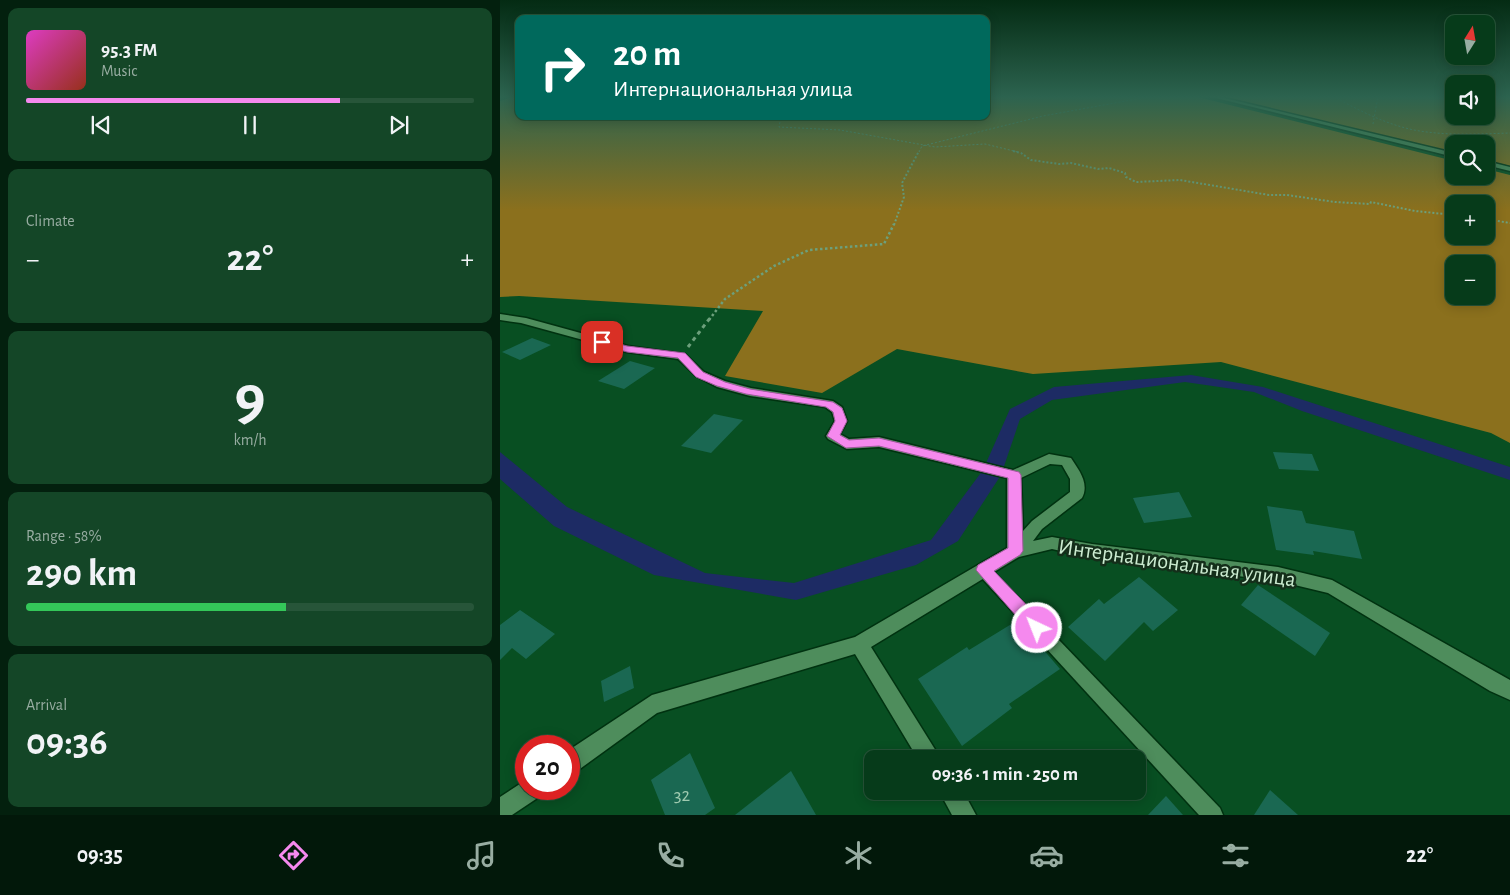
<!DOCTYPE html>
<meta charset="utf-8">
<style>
body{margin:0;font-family:"Alegreya Sans",sans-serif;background:#144627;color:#f1f3f6;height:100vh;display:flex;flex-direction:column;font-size:19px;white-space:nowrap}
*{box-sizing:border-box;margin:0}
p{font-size:16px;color:#98ada2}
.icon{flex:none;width:28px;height:28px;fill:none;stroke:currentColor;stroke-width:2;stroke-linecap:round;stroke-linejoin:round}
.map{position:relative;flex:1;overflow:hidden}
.details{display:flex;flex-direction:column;gap:8px;padding:8px;background:#03200e;width:500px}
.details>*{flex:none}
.hud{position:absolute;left:15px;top:15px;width:475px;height:105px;border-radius:10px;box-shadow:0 2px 12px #0003,0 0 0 1px #275539;background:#00695c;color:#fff;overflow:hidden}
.needle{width:32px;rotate:11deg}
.controls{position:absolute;left:945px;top:15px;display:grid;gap:10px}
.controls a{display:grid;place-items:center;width:50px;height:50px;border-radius:10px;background:#063b1a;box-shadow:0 2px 12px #0003,0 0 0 1px #275539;font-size:25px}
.speed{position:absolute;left:15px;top:735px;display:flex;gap:10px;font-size:25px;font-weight:700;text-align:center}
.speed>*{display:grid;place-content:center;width:65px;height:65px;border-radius:50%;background:#063b1a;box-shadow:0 2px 12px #0003,0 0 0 1px #275539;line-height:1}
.speed .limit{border:8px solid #d22;background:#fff;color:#111}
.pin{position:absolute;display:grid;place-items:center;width:42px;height:42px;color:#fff;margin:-21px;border-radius:10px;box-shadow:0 2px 8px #0006}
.me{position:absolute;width:55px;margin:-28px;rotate:317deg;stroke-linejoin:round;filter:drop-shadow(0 0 4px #0008)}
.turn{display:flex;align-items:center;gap:18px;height:105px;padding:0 15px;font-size:22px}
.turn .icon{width:65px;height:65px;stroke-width:2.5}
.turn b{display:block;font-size:35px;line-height:42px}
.big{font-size:38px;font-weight:600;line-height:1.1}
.details .card{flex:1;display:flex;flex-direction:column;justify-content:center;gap:8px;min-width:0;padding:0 18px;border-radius:10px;background:#144627}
.details .dial{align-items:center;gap:0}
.dial b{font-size:65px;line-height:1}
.song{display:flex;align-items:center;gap:15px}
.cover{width:60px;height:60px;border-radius:8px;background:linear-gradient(135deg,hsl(310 70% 55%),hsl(10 70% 35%))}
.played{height:5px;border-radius:2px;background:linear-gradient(90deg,#f589ee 70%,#275539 70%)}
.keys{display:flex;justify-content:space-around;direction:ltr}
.heat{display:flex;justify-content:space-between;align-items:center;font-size:28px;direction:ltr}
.charge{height:8px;border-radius:4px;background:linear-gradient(90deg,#34c759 58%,#275539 0)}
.trip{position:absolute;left:364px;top:750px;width:282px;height:50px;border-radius:10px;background:#063b1a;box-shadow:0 2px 12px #0003,0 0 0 1px #275539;font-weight:600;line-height:50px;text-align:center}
.tabs{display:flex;height:80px;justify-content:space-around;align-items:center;background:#02180a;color:#98ada2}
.tabs .icon{width:35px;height:35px}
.tabs .active{color:#f589ee}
.tabs b{font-size:22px;color:#f1f3f6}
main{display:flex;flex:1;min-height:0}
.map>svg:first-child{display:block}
</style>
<main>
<section class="details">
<div class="card">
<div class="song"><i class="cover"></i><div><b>95.3 FM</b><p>Music</p></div></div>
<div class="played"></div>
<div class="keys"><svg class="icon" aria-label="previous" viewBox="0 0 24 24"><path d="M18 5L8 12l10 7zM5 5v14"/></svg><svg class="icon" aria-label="pause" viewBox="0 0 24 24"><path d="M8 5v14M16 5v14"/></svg><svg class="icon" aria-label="next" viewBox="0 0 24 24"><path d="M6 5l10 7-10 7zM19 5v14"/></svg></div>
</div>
<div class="card"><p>Climate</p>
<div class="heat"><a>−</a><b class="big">22°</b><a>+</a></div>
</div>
<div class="card dial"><b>9</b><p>km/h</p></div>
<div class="card"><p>Range · 58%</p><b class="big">290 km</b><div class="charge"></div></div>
<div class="card"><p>Arrival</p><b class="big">09:36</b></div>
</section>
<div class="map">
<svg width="1010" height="815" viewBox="0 0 1010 815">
<rect width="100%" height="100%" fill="#084f22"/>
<g fill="#8b701d" fill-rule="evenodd">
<path d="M15,96H19V116H486V96H694L954,161V176H986V169L1010,175V443L991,433L721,362L533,374L397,349L322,393L225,376L263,311L19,296L0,297V101ZM954,204H986V236H954ZM954,264H986V296H954Z"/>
<polygon points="721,96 954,96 954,116 986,116 986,96 1010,96 1010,166 986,160 986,144 954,144 954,153"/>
</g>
<polygon fill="#1d2b64" points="691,375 763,387 1010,467 1010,480 802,411 754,392 685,382 552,400 520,419 501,475 458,541 416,565 296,600 154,575 54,526 0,479 0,452 67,507 205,573 294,583 431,540 483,470 510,409 554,387"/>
<g fill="#1a6852">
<polygon points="32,338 51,345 20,360 2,352"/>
<polygon points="130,361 155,368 124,389 98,381"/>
<polygon points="214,414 243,420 211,453 181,446"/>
<polygon points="773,452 812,454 819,471 779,469"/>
<polygon points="679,492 692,517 644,523 633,498"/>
<polygon points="767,506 802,511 806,523 854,531 862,559 813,551 814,555 776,550"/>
<polygon points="639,577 678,610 653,631 644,622 605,661 568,627 599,599 604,604"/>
<polygon points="758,585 830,633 815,656 741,605"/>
<polygon points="20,610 55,634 26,659 12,648 0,660 0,625"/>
<polygon points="518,620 560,669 509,704 512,708 462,746 418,679 467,647 469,650"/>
<polygon points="130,666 134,688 104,702 101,681"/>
<polygon points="190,753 215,808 205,815 165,815 151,780"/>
<polygon points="291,771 316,815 235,815"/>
<polygon points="770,790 798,815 754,815"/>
<polygon points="666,796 683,815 648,815"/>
</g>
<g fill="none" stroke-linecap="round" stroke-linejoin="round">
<defs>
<polygon id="lane" points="483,564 488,566 720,808 723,815 699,815 478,574 476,570 478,566"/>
<g id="street">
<polygon points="708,96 716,96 954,153 954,157"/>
<polygon points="986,161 1010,167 1010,171 986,165"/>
<path d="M0,314L26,318L128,346L185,354L204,372L225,381L251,388L333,401L342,407L347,421L340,434L349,439L379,437L513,470L549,454L571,458C578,469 590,483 582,498L542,529L533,541L552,537L592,544L778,567L832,580L1010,680V700L990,691L828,593L778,581L592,558L552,549L519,557L371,647L441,759H418L355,654L157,713L77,771L69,774V750L152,695L355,637L507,548V478L379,447L347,449L328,439L326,436L335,421L332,412L325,407L250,396L217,387L196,376L178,359L127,352L21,323L0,320ZM550,464L562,465L570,479V492L532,521L523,531L521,478Z"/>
<polygon points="26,780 26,789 42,789 39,797 12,815 0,815 0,797"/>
<polygon points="439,791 463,791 476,815 452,815"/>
</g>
</defs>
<use href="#lane" stroke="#003210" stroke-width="3"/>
<use href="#street" stroke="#003210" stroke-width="3"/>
<g stroke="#6da07c" stroke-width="1" stroke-dasharray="2 2" stroke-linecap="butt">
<path d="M833,96C858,110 885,124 914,130C946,136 978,134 1010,133"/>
<polyline points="275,116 280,122 279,127 340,130 435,147 485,144 518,152"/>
<polyline points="873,124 878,96"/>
<polyline points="419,152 422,146 543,116 653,96"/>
</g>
<g stroke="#6da07c" stroke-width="2" stroke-dasharray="2 2" stroke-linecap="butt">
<polyline points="513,151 521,153 531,160 559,164 571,163 598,169 609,168 625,173 626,177 636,182 680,180 769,195 787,195 835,202 870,204 871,202 915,211 954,215"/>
<polyline points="986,219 1010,223"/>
<polyline points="394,225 404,197 402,183 419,151"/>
</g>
<polyline stroke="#6da07c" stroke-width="2.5" stroke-dasharray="2.5 2.5" stroke-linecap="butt" points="209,320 225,299 274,266 309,250 384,244 394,224"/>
<polyline stroke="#6da07c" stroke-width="3" stroke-dasharray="4 4" stroke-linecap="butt" points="188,347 210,318"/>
<use href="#lane" fill="#4e8d5c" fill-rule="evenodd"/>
<use href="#street" fill="#4e8d5c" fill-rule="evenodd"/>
</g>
<linearGradient id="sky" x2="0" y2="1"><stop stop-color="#042b13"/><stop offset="0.46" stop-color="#2c634f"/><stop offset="1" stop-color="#2c634f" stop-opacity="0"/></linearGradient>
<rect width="1010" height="210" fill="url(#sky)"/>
<polygon fill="#f589ee" stroke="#9f599b" points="102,339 127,346 185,353 203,372 225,382 250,389 333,402 342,408 347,421 340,435 349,440 379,438 519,472 521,475 523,551 520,555 494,571 543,622 545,628 543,633 537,635 531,633 476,570 478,565 508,548 508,478 379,446 346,448 327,436 335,421 333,412 326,407 246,394 217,386 196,377 178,358 127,352 98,344 98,340"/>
<g text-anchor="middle" stroke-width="5" stroke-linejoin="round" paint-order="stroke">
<g font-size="19" fill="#9fcab0">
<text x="182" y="801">32</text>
</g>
<g font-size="22" fill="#cbebd0" stroke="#142e1a">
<text transform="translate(677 562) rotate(8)" y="8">Интернациональная улица</text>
</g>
</g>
</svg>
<div class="controls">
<a><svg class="needle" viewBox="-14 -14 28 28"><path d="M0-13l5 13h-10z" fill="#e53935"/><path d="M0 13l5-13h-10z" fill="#98ada2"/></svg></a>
<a><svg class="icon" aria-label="sound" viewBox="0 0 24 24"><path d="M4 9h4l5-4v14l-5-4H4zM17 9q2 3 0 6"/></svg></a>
<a><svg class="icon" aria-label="search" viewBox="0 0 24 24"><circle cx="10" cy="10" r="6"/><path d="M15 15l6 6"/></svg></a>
<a>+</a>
<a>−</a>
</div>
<div class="speed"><div class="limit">20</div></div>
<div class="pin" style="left:102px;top:342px;background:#d93025"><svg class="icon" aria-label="arrive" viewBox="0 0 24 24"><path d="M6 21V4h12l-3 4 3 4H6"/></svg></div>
<svg class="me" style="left:537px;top:628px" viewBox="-20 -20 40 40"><circle r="17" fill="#f589ee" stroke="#fff" stroke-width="3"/><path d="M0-11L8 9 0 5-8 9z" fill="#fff"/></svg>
<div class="trip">09:36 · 1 min · 250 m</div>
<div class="hud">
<div class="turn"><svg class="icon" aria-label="right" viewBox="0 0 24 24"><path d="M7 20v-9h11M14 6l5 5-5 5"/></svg><div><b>20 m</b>Интернациональная улица</div></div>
</div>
</div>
</main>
<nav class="tabs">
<b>09:35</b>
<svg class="icon active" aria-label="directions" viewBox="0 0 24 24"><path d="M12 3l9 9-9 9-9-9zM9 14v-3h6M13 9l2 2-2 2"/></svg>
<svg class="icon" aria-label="music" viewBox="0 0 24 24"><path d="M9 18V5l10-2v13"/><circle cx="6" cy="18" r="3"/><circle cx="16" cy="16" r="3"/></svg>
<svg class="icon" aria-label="phone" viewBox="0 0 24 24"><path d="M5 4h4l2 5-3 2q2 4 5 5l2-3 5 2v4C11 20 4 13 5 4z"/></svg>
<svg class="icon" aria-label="climate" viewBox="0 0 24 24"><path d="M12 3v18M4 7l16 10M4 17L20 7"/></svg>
<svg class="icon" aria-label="car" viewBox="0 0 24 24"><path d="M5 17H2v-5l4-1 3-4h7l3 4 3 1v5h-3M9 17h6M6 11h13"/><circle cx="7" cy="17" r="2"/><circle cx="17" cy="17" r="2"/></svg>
<svg class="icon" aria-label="filters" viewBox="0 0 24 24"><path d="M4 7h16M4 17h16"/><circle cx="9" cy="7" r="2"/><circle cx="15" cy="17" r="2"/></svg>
<b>22°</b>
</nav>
